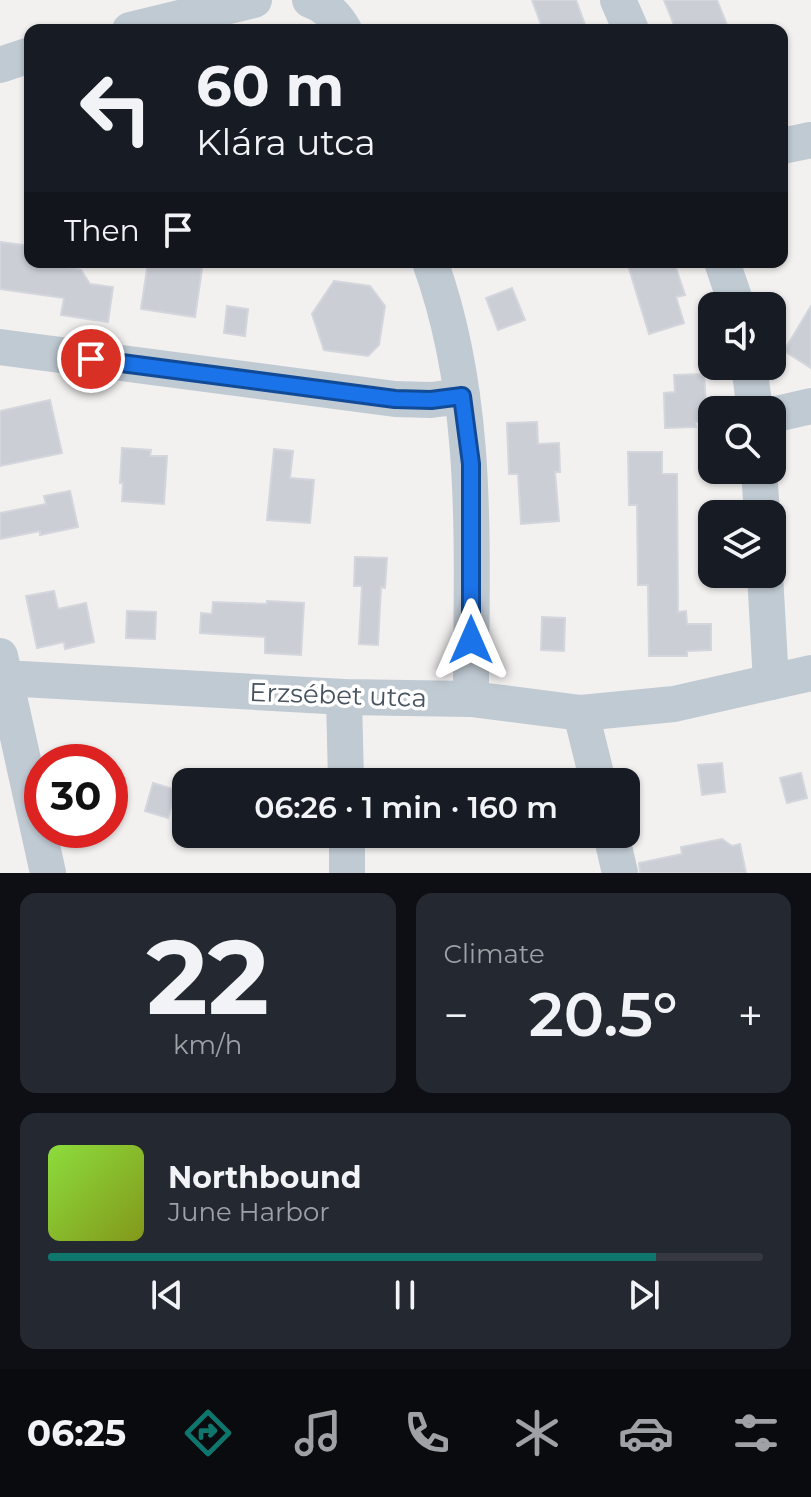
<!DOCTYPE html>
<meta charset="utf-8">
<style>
body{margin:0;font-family:Montserrat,sans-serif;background:#242831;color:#f1f3f6;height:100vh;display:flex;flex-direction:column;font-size:30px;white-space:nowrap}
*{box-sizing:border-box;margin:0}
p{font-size:26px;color:#9ea1a6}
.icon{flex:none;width:44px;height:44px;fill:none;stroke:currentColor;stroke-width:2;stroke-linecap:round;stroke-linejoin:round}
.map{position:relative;height:873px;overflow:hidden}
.details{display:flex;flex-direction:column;gap:20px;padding:20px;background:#0d0f14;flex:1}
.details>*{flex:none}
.top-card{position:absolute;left:24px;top:24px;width:764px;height:244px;border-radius:16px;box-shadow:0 2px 6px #0004;background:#171b24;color:#f1f3f6;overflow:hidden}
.tools{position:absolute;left:698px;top:292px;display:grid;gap:16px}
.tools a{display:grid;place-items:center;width:88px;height:88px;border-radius:16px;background:#171b24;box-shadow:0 2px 6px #0004;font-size:40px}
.speed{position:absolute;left:24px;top:744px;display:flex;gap:16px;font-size:40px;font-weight:700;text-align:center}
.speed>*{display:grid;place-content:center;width:104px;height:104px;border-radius:50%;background:#171b24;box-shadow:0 2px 6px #0004;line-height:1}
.speed .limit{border:12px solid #d22;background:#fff;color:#111}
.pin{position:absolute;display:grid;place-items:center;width:68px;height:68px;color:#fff;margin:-34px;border:4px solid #fff;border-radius:50%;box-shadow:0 2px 8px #0007}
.me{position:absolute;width:88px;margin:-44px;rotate:0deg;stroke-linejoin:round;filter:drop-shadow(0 0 6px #0008)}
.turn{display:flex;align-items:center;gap:28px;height:168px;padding:0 40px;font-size:36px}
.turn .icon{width:104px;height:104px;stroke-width:2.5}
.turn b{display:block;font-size:56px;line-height:68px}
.then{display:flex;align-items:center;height:76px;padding:0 40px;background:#0003;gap:16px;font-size:30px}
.big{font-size:60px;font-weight:600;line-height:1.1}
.details .tile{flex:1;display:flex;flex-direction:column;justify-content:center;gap:12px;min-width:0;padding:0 28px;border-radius:16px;background:#242831}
.details .dial{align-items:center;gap:0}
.dial b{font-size:104px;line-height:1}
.song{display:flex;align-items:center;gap:24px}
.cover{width:96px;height:96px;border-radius:12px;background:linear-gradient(135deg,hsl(90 70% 55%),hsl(70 70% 35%))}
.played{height:8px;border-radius:4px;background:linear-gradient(90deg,#0f766e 85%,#363941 85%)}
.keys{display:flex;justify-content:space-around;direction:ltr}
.heat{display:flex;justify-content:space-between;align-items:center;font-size:44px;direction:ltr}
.details .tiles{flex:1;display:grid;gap:20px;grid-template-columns:1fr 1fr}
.tile:last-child{grid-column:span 2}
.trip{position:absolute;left:172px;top:768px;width:468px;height:80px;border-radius:16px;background:#171b24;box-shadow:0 2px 6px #0004;font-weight:600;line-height:80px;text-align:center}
.dock{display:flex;height:128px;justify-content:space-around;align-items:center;background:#090b0e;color:#9ea1a6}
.dock .icon{width:56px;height:56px}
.dock .active{color:#0f766e}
.dock b{font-size:36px;color:#f1f3f6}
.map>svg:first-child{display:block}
</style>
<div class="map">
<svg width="811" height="873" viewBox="0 0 811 873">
<rect width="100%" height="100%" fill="#f3f0f0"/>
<g fill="#cbcfd5" stroke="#d3d6dc" stroke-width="2">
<polygon points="532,0 576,0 587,30 543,30"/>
<polygon points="664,0 717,0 729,30 676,30"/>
<polygon points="0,242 30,246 30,262 49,262 49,265 81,270 90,284 113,287 108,322 61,315 64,298 0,289"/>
<polygon points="148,262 203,262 195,317 141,309"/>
<polygon points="627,262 674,262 685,295 676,297 684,323 649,334"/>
<polygon points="334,281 370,286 385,306 379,345 368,356 324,350 312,314"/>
<polygon points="512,288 525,320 498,330 486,298"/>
<polygon points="227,306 248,309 245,336 224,333"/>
<polygon points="811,306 811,368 784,351"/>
<polygon points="704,374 707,421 695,422 696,427 665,428 664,393 675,392 674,375"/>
<polygon points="50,400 62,453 0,466 0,411"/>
<polygon points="537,422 538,444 559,443 560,472 555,472 559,521 521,524 518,474 509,474 507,423"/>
<polygon points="122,448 151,450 150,456 167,456 164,504 122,501 123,483 120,483"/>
<polygon points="274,449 293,451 290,478 314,480 310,523 267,520"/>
<polygon points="628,452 662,452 662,474 677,474 678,612 686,611 687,624 711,624 711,650 687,651 687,656 649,656 648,585 638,585 637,505 629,505"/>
<polygon points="70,491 78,527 40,535 40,531 0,539 0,513 46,504 44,496"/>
<polygon points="355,557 387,558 385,588 381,587 378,645 359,644 362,586 354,586"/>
<polygon points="54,591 58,609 86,603 94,642 65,649 64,642 37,648 26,596"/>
<polygon points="267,601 304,603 301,655 265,653 265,637 200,633 201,613 212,614 213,602 267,604"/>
<polygon points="127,611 156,612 155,639 126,638"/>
<polygon points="542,617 565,618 564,651 541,650"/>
<polygon points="722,763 725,792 702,795 698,765"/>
<polygon points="801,773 807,798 787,803 780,778"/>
<polygon points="153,783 176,790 168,818 145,811"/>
<polygon points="722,839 732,846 740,844 746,873 640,873 639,863 682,854 681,847"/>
</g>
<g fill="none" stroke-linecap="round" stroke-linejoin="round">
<g stroke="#c0cad3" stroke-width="36">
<path d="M310,0C326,5 336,16 344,30"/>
<polyline points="618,0 631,30"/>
<polyline points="130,30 254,0"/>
<polyline points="0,65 30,55"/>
<polyline points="782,146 811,140"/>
<path d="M430,262C481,402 471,552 471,699"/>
<polyline points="722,262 737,306"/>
<polyline points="0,347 395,399 431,400 462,396"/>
<polyline points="749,366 755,410"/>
<polyline points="772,415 811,406"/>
<polyline points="759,470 762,514"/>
<polyline points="765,574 771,682"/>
<polyline points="0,656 48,873"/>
<polyline points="4,678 344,697 471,699 581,713 674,704 811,673"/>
<polyline points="344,697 346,782"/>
<polyline points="581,713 598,782"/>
<polyline points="347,834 347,873"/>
<polyline points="611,834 620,873"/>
</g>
</g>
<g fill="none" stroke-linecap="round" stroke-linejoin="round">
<defs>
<polyline id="route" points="91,359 395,399 431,400 462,396 471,464 471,640"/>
</defs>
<use href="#route" stroke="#114b97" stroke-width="20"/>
<use href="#route" stroke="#1a73e8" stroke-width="14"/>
</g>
<g text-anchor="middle" stroke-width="7" stroke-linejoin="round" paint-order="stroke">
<g font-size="26" fill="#46535f" stroke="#fff">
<text transform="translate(338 695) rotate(2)" y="9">Erzsébet utca</text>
</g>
</g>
</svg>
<div class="tools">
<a><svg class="icon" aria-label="sound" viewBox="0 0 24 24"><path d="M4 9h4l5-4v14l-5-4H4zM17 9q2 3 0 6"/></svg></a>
<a><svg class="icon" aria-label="search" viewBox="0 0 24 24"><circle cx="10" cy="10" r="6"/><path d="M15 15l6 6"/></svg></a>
<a><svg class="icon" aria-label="layers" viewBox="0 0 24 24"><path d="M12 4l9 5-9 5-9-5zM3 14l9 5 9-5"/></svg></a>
</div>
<div class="speed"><div class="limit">30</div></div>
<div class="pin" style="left:91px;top:359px;background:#d93025"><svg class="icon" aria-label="arrive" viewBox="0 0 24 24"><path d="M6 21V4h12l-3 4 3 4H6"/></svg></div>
<svg class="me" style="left:471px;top:640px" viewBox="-20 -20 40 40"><path d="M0-17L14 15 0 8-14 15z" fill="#1a73e8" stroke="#fff" stroke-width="4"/></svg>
<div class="trip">06:26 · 1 min · 160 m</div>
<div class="top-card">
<div class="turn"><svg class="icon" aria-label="left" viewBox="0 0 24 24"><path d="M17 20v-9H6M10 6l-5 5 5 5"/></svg><div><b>60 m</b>Klára utca</div></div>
<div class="then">Then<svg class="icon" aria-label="arrive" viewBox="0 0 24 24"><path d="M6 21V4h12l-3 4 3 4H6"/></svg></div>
</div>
</div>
<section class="details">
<div class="tiles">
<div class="tile dial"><b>22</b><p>km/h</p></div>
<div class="tile"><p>Climate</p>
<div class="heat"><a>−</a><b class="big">20.5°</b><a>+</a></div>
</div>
<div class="tile">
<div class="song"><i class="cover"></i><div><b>Northbound</b><p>June Harbor</p></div></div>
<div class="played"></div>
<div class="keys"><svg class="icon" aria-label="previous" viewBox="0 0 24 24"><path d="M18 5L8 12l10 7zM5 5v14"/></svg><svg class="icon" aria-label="pause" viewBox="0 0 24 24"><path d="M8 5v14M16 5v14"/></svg><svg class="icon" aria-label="next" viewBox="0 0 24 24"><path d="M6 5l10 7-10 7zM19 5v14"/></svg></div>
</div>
</div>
</section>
<nav class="dock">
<b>06:25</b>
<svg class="icon active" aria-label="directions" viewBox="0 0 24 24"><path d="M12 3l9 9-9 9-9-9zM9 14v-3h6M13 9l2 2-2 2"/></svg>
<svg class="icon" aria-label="music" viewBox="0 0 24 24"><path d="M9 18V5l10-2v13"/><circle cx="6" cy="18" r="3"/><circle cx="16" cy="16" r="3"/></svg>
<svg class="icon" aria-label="phone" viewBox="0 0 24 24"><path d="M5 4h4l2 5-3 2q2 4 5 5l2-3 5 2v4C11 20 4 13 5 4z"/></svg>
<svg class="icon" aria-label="climate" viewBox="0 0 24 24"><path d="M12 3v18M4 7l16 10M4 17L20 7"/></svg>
<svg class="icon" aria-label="car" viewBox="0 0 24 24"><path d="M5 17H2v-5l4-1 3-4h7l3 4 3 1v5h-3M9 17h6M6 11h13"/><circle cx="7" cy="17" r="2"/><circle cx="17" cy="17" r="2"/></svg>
<svg class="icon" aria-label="filters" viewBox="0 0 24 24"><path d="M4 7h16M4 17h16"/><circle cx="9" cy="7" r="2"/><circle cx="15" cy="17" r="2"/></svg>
</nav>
